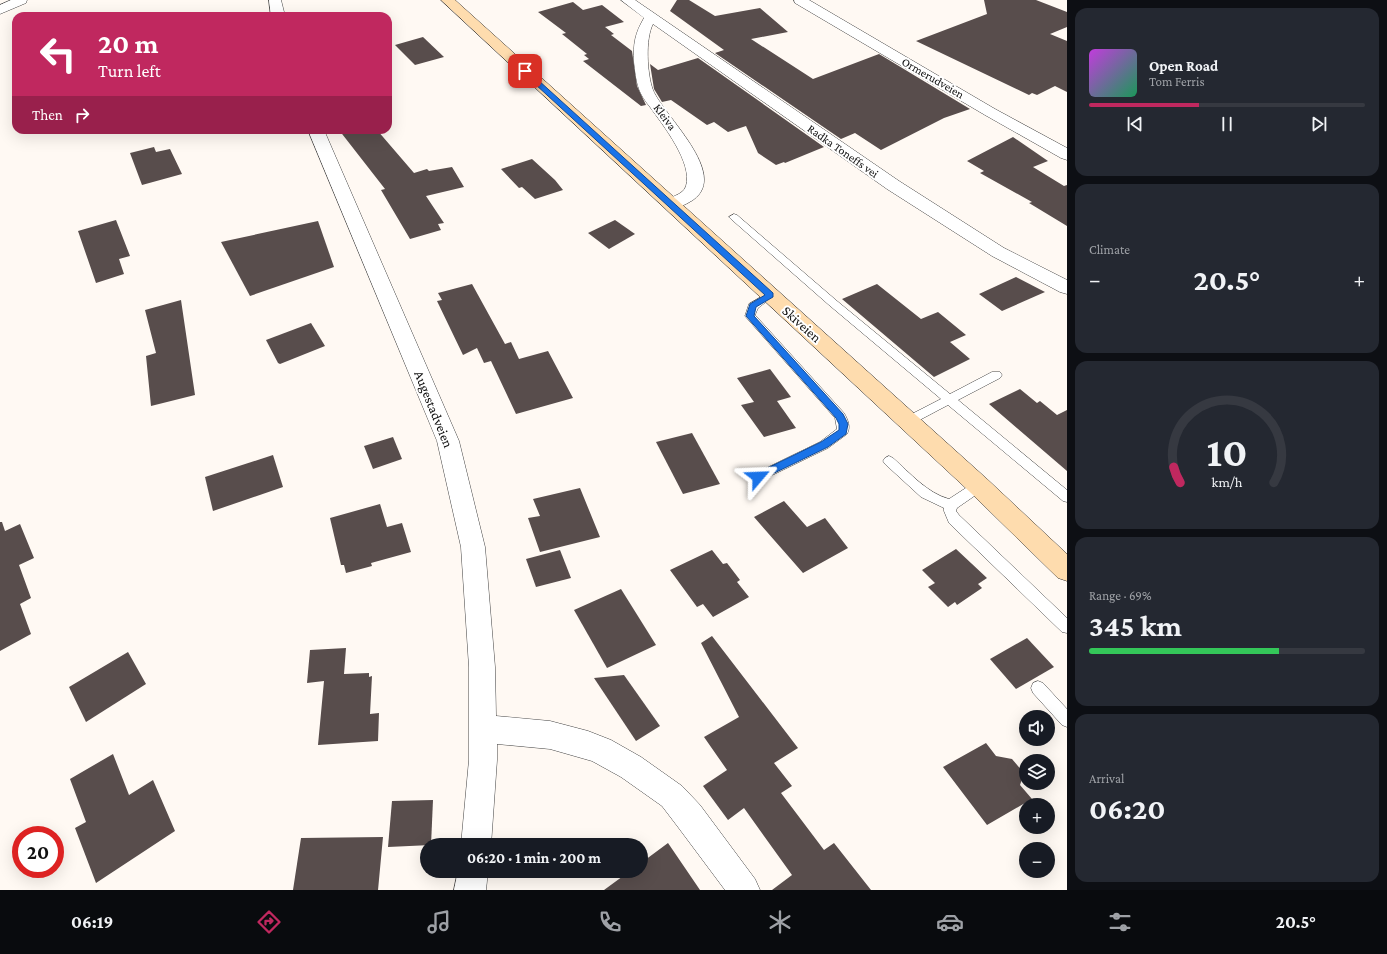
<!DOCTYPE html>
<meta charset="utf-8">
<style>
body{margin:0;font-family:"Crimson Pro",serif;background:#242831;color:#f1f3f6;height:100vh;display:flex;flex-direction:column;font-size:15px;white-space:nowrap}
*{box-sizing:border-box;margin:0}
p{font-size:13px;color:#9ea1a6}
.icon{flex:none;width:22px;height:22px;fill:none;stroke:currentColor;stroke-width:2;stroke-linecap:round;stroke-linejoin:round}
.map{position:relative;flex:1;overflow:hidden}
.panel{display:flex;flex-direction:column;gap:8px;padding:8px;background:#0d0f14;width:320px}
.panel>*{flex:none}
.guide{position:absolute;left:12px;top:12px;width:380px;height:122px;border-radius:12px;box-shadow:0 4px 16px #0002;background:#c0285f;color:#fff;overflow:hidden}
.fabs{position:absolute;left:1019px;top:710px;display:grid;gap:8px}
.fabs a{display:grid;place-items:center;width:36px;height:36px;border-radius:50%;background:#171b24;box-shadow:0 4px 16px #0002;font-size:20px}
.speed{position:absolute;left:12px;top:826px;display:flex;gap:8px;font-size:20px;font-weight:700;text-align:center}
.speed>*{display:grid;place-content:center;width:52px;height:52px;border-radius:50%;background:#171b24;box-shadow:0 4px 16px #0002;line-height:1}
.speed .limit{border:6px solid #d22;background:#fff;color:#111}
.pin{position:absolute;display:grid;place-items:center;width:34px;height:34px;color:#fff;margin:-17px;border-radius:8px;box-shadow:0 2px 6px #0006}
.me{position:absolute;width:44px;margin:-22px;rotate:64deg;stroke-linejoin:round;filter:drop-shadow(0 0 3px #0008)}
.turn{display:flex;align-items:center;gap:14px;height:84px;padding:0 20px;font-size:18px}
.turn .icon{width:52px;height:52px;stroke-width:2.5}
.turn b{display:block;font-size:28px;line-height:34px}
.then{display:flex;align-items:center;height:38px;padding:0 20px;background:#0003;gap:8px;font-size:15px}
.big{font-size:30px;font-weight:700;line-height:1.1}
.panel .card{flex:1;display:flex;flex-direction:column;justify-content:center;gap:6px;min-width:0;padding:0 14px;border-radius:12px;background:#242831}
.panel .dial{align-items:center;gap:0}
.dial svg{height:104px;overflow:visible;fill:none;stroke:#363941;stroke-width:7;stroke-linecap:round;text-anchor:middle}
.dial text{fill:#f1f3f6;stroke:none}
.song{display:flex;align-items:center;gap:12px}
.cover{width:48px;height:48px;border-radius:6px;background:linear-gradient(135deg,hsl(290 70% 55%),hsl(150 70% 35%))}
.played{height:4px;border-radius:2px;background:linear-gradient(90deg,#c0285f 40%,#363941 40%)}
.keys{display:flex;justify-content:space-around;direction:ltr}
.heat{display:flex;justify-content:space-between;align-items:center;font-size:22px;direction:ltr}
.charge{height:6px;border-radius:3px;background:linear-gradient(90deg,#34c759 69%,#363941 0)}
.trip{position:absolute;left:420px;top:838px;width:228px;height:40px;border-radius:20px;background:#171b24;box-shadow:0 4px 16px #0002;font-weight:700;line-height:40px;text-align:center}
.tabs{display:flex;height:64px;justify-content:space-around;align-items:center;background:#090b0e;color:#9ea1a6}
.tabs .icon{width:28px;height:28px}
.tabs .active{color:#c0285f}
.tabs b{font-size:18px;color:#f1f3f6}
main{display:flex;flex:1;min-height:0}
.map>svg:first-child{display:block}
</style>
<main>
<div class="map">
<svg width="1067" height="890" viewBox="0 0 1067 890">
<rect width="100%" height="100%" fill="#fff9f3"/>
<g fill="#584d4c">
<polygon points="677,0 689,0 715,16 760,8 788,32 751,39 813,79 879,54 970,109 944,118 881,150 855,133 841,139 715,53 724,50 670,11"/>
<polygon points="984,0 1036,0 1067,12 1067,27 1050,34 1067,41 1067,92 1055,86 1037,95 1032,93 1029,95 916,41 987,14"/>
<polygon points="573,2 583,10 602,5 624,22 605,27 614,34 611,35 632,51 637,86 646,105 641,106 583,61 589,59 584,55 587,54 562,34 566,33 538,12"/>
<polygon points="423,37 444,57 415,65 395,45"/>
<polygon points="698,58 824,147 785,163 784,162 776,165 758,153 746,126 728,132 714,122 707,125 671,100 662,102 654,89 650,64 658,70"/>
<polygon points="339,130 377,130 414,173 427,169 429,171 452,167 464,187 426,196 444,223 438,224 441,230 410,239 381,190 385,189"/>
<polygon points="1013,137 1048,161 1033,167 1064,186 1067,185 1067,226 1029,203 1032,202 980,173 984,171 967,161"/>
<polygon points="154,147 156,152 170,149 182,174 142,185 130,153"/>
<polygon points="532,159 555,180 563,190 535,199 522,187 519,188 501,169"/>
<polygon points="116,220 130,256 119,259 124,274 96,283 78,231"/>
<polygon points="615,220 635,234 609,249 588,233"/>
<polygon points="318,221 334,267 250,296 221,242"/>
<polygon points="1016,277 1045,292 1002,311 979,294"/>
<polygon points="472,284 505,344 511,342 519,359 548,351 573,398 516,414 491,361 484,363 477,348 463,355 437,301 442,300 438,293"/>
<polygon points="877,284 921,319 938,312 966,335 950,342 970,359 934,377 842,299"/>
<polygon points="181,300 195,395 151,406 146,356 156,353 145,310"/>
<polygon points="311,323 325,346 280,364 278,363 266,340"/>
<polygon points="770,369 791,397 777,401 796,428 764,437 741,405 754,402 737,378"/>
<polygon points="1020,389 1037,403 1040,401 1057,415 1067,410 1067,471 989,404"/>
<polygon points="692,433 720,484 683,494 656,442"/>
<polygon points="393,437 402,459 373,469 364,446"/>
<polygon points="273,455 283,487 213,511 205,477"/>
<polygon points="580,488 600,537 540,552 528,518 540,516 533,499"/>
<polygon points="784,501 807,527 825,518 848,548 803,573 754,517"/>
<polygon points="380,504 387,527 402,523 411,552 371,563 372,566 346,573 344,565 341,565 330,518"/>
<polygon points="0,522 2,522 5,531 20,524 34,558 19,565 31,598 20,604 31,634 0,651"/>
<polygon points="956,549 987,578 978,584 982,588 957,605 955,602 948,607 928,587 935,583 922,570"/>
<polygon points="560,550 571,578 536,587 526,559"/>
<polygon points="712,550 723,564 727,563 740,580 737,582 749,597 713,617 703,604 697,607 670,570"/>
<polygon points="621,589 656,645 607,668 574,610"/>
<polygon points="712,636 798,748 774,763 792,786 781,793 824,850 834,843 871,890 772,890 792,875 744,808 728,820 703,786 727,770 704,737 739,717 701,643"/>
<polygon points="1027,638 1054,667 1016,689 990,659"/>
<polygon points="346,648 344,674 369,673 369,677 372,676 370,714 379,713 378,741 318,745 324,681 307,683 310,650"/>
<polygon points="128,652 146,684 86,722 69,687"/>
<polygon points="624,675 660,726 636,741 594,678"/>
<polygon points="986,743 996,756 1012,759 1024,773 1020,785 1032,799 987,825 943,767"/>
<polygon points="113,754 129,795 153,780 175,831 96,883 75,828 86,822 70,779"/>
<polygon points="433,800 431,845 388,847 392,801"/>
<polygon points="383,837 378,890 293,890 301,838"/>
<polygon points="668,843 700,890 604,890 630,871 641,871 641,863"/>
</g>
<g fill="none" stroke-linecap="round" stroke-linejoin="round">
<defs>
<g id="lane">
<polygon points="734,214 737,215 837,301 950,394 992,372 1000,372 1002,375 1000,378 958,400 1067,490 1067,502 1063,501 948,405 912,424 908,425 904,424 902,421 904,418 941,399 829,305 731,219 729,217"/>
<path d="M770,292L775,295L758,308L755,315L844,413C848,420 851,427 847,434L828,448L758,482L754,480L752,477L754,474L820,442L837,429L835,418L745,316L749,304Z"/>
<path d="M889,456L893,458C910,473 927,493 949,499L975,482L979,481L983,482L985,486L983,490L957,508L956,511L959,515L1067,618V633L1062,632L949,523L944,511V508L921,497L885,464L883,461L885,458Z"/>
<polygon points="1038,681 1043,683 1067,709 1067,727 1062,725 1033,693 1031,688 1033,683"/>
</g>
<g id="street">
<polygon points="11,0 27,0 26,3 0,14 0,5"/>
<polygon points="269,0 281,0 285,16 271,16"/>
<path d="M621,0H635L899,181L1004,248L1067,280V294L1060,292L992,256L887,189L653,24C645,39 647,74 653,90C663,115 730,174 693,200C685,205 675,210 665,208L663,204C668,196 683,196 686,186C693,163 663,125 650,107C646,102 641,95 639,89C636,81 635,70 634,62C633,44 635,33 644,18Z"/>
<polygon points="794,0 809,0 995,109 1067,148 1067,160 1061,158 985,115 795,3"/>
<polygon points="308,130 324,130 459,441 485,547 495,667 496,716 550,721 588,731 611,740 641,757 682,786 700,805 755,879 760,890 725,890 678,827 662,806 621,777 592,761 550,749 497,744 497,760 491,845 461,845 469,760 469,667 461,547 437,441"/>
<polygon points="458,871 488,871 486,890 454,890"/>
</g>
<polygon id="secondary" points="441,0 455,0 987,479 1067,554 1067,581 1058,578 971,493"/>
</defs>
<use href="#lane" stroke="#434343" stroke-width="1"/>
<use href="#street" stroke="#434343" stroke-width="1"/>
<use href="#secondary" stroke="#323232" stroke-width="1"/>
<use href="#lane" fill="#fff" fill-rule="evenodd"/>
<use href="#street" fill="#fff" fill-rule="evenodd"/>
<use href="#secondary" fill="#fedcae" fill-rule="evenodd"/>
</g>
<polygon fill="#1a73e8" stroke="#114b97" points="523,70 527,70 773,293 773,297 756,307 754,316 843,414 848,424 846,434 828,447 762,479 755,479 754,477 755,474 821,442 839,430 839,424 836,418 746,316 750,304 765,295 523,73"/>
<g text-anchor="middle" stroke-width="4" stroke-linejoin="round" paint-order="stroke">
<g font-size="12" fill="#101010" stroke="#fff">
<text transform="translate(933 78) rotate(30)" y="4">Ormerudveien</text>
<text transform="translate(665 117) rotate(54)" y="4">Kleiva</text>
<text transform="translate(843 151) rotate(35)" y="4">Radka Toneffs vei</text>
</g>
<g font-size="14" fill="#101010" stroke="#fff">
<text transform="translate(802 324) rotate(42)" y="5">Skiveien</text>
<text transform="translate(434 409) rotate(68)" y="5">Augestadveien</text>
</g>
</g>
</svg>
<div class="fabs">
<a><svg class="icon" aria-label="sound" viewBox="0 0 24 24"><path d="M4 9h4l5-4v14l-5-4H4zM17 9q2 3 0 6"/></svg></a>
<a><svg class="icon" aria-label="layers" viewBox="0 0 24 24"><path d="M12 4l9 5-9 5-9-5zM3 14l9 5 9-5"/></svg></a>
<a>+</a>
<a>−</a>
</div>
<div class="speed"><div class="limit">20</div></div>
<div class="pin" style="left:525px;top:71px;background:#d93025"><svg class="icon" aria-label="arrive" viewBox="0 0 24 24"><path d="M6 21V4h12l-3 4 3 4H6"/></svg></div>
<svg class="me" style="left:758px;top:477px" viewBox="-20 -20 40 40"><path d="M0-17L14 15 0 8-14 15z" fill="#1a73e8" stroke="#fff" stroke-width="4"/></svg>
<div class="trip">06:20 · 1 min · 200 m</div>
<div class="guide">
<div class="turn"><svg class="icon" aria-label="left" viewBox="0 0 24 24"><path d="M17 20v-9H6M10 6l-5 5 5 5"/></svg><div><b>20 m</b>Turn left</div></div>
<div class="then">Then<svg class="icon" aria-label="right" viewBox="0 0 24 24"><path d="M7 20v-9h11M14 6l5 5-5 5"/></svg></div>
</div>
</div>
<section class="panel">
<div class="card">
<div class="song"><i class="cover"></i><div><b>Open Road</b><p>Tom Ferris</p></div></div>
<div class="played"></div>
<div class="keys"><svg class="icon" aria-label="previous" viewBox="0 0 24 24"><path d="M18 5L8 12l10 7zM5 5v14"/></svg><svg class="icon" aria-label="pause" viewBox="0 0 24 24"><path d="M8 5v14M16 5v14"/></svg><svg class="icon" aria-label="next" viewBox="0 0 24 24"><path d="M6 5l10 7-10 7zM19 5v14"/></svg></div>
</div>
<div class="card"><p>Climate</p>
<div class="heat"><a>−</a><b class="big">20.5°</b><a>+</a></div>
</div>
<div class="card dial"><svg viewBox="0 0 100 80">
<path d="M14 69A42 42 0 1 1 86 69"/>
<path d="M14 69A42 42 0 0 1 9 57" stroke="#c0285f"/>
<text x="50" y="56" font-size="32" font-weight="700">10</text>
<text x="50" y="72" font-size="11">km/h</text>
</svg></div>
<div class="card"><p>Range · 69%</p><b class="big">345 km</b><div class="charge"></div></div>
<div class="card"><p>Arrival</p><b class="big">06:20</b></div>
</section>
</main>
<nav class="tabs">
<b>06:19</b>
<svg class="icon active" aria-label="directions" viewBox="0 0 24 24"><path d="M12 3l9 9-9 9-9-9zM9 14v-3h6M13 9l2 2-2 2"/></svg>
<svg class="icon" aria-label="music" viewBox="0 0 24 24"><path d="M9 18V5l10-2v13"/><circle cx="6" cy="18" r="3"/><circle cx="16" cy="16" r="3"/></svg>
<svg class="icon" aria-label="phone" viewBox="0 0 24 24"><path d="M5 4h4l2 5-3 2q2 4 5 5l2-3 5 2v4C11 20 4 13 5 4z"/></svg>
<svg class="icon" aria-label="climate" viewBox="0 0 24 24"><path d="M12 3v18M4 7l16 10M4 17L20 7"/></svg>
<svg class="icon" aria-label="car" viewBox="0 0 24 24"><path d="M5 17H2v-5l4-1 3-4h7l3 4 3 1v5h-3M9 17h6M6 11h13"/><circle cx="7" cy="17" r="2"/><circle cx="17" cy="17" r="2"/></svg>
<svg class="icon" aria-label="filters" viewBox="0 0 24 24"><path d="M4 7h16M4 17h16"/><circle cx="9" cy="7" r="2"/><circle cx="15" cy="17" r="2"/></svg>
<b>20.5°</b>
</nav>
